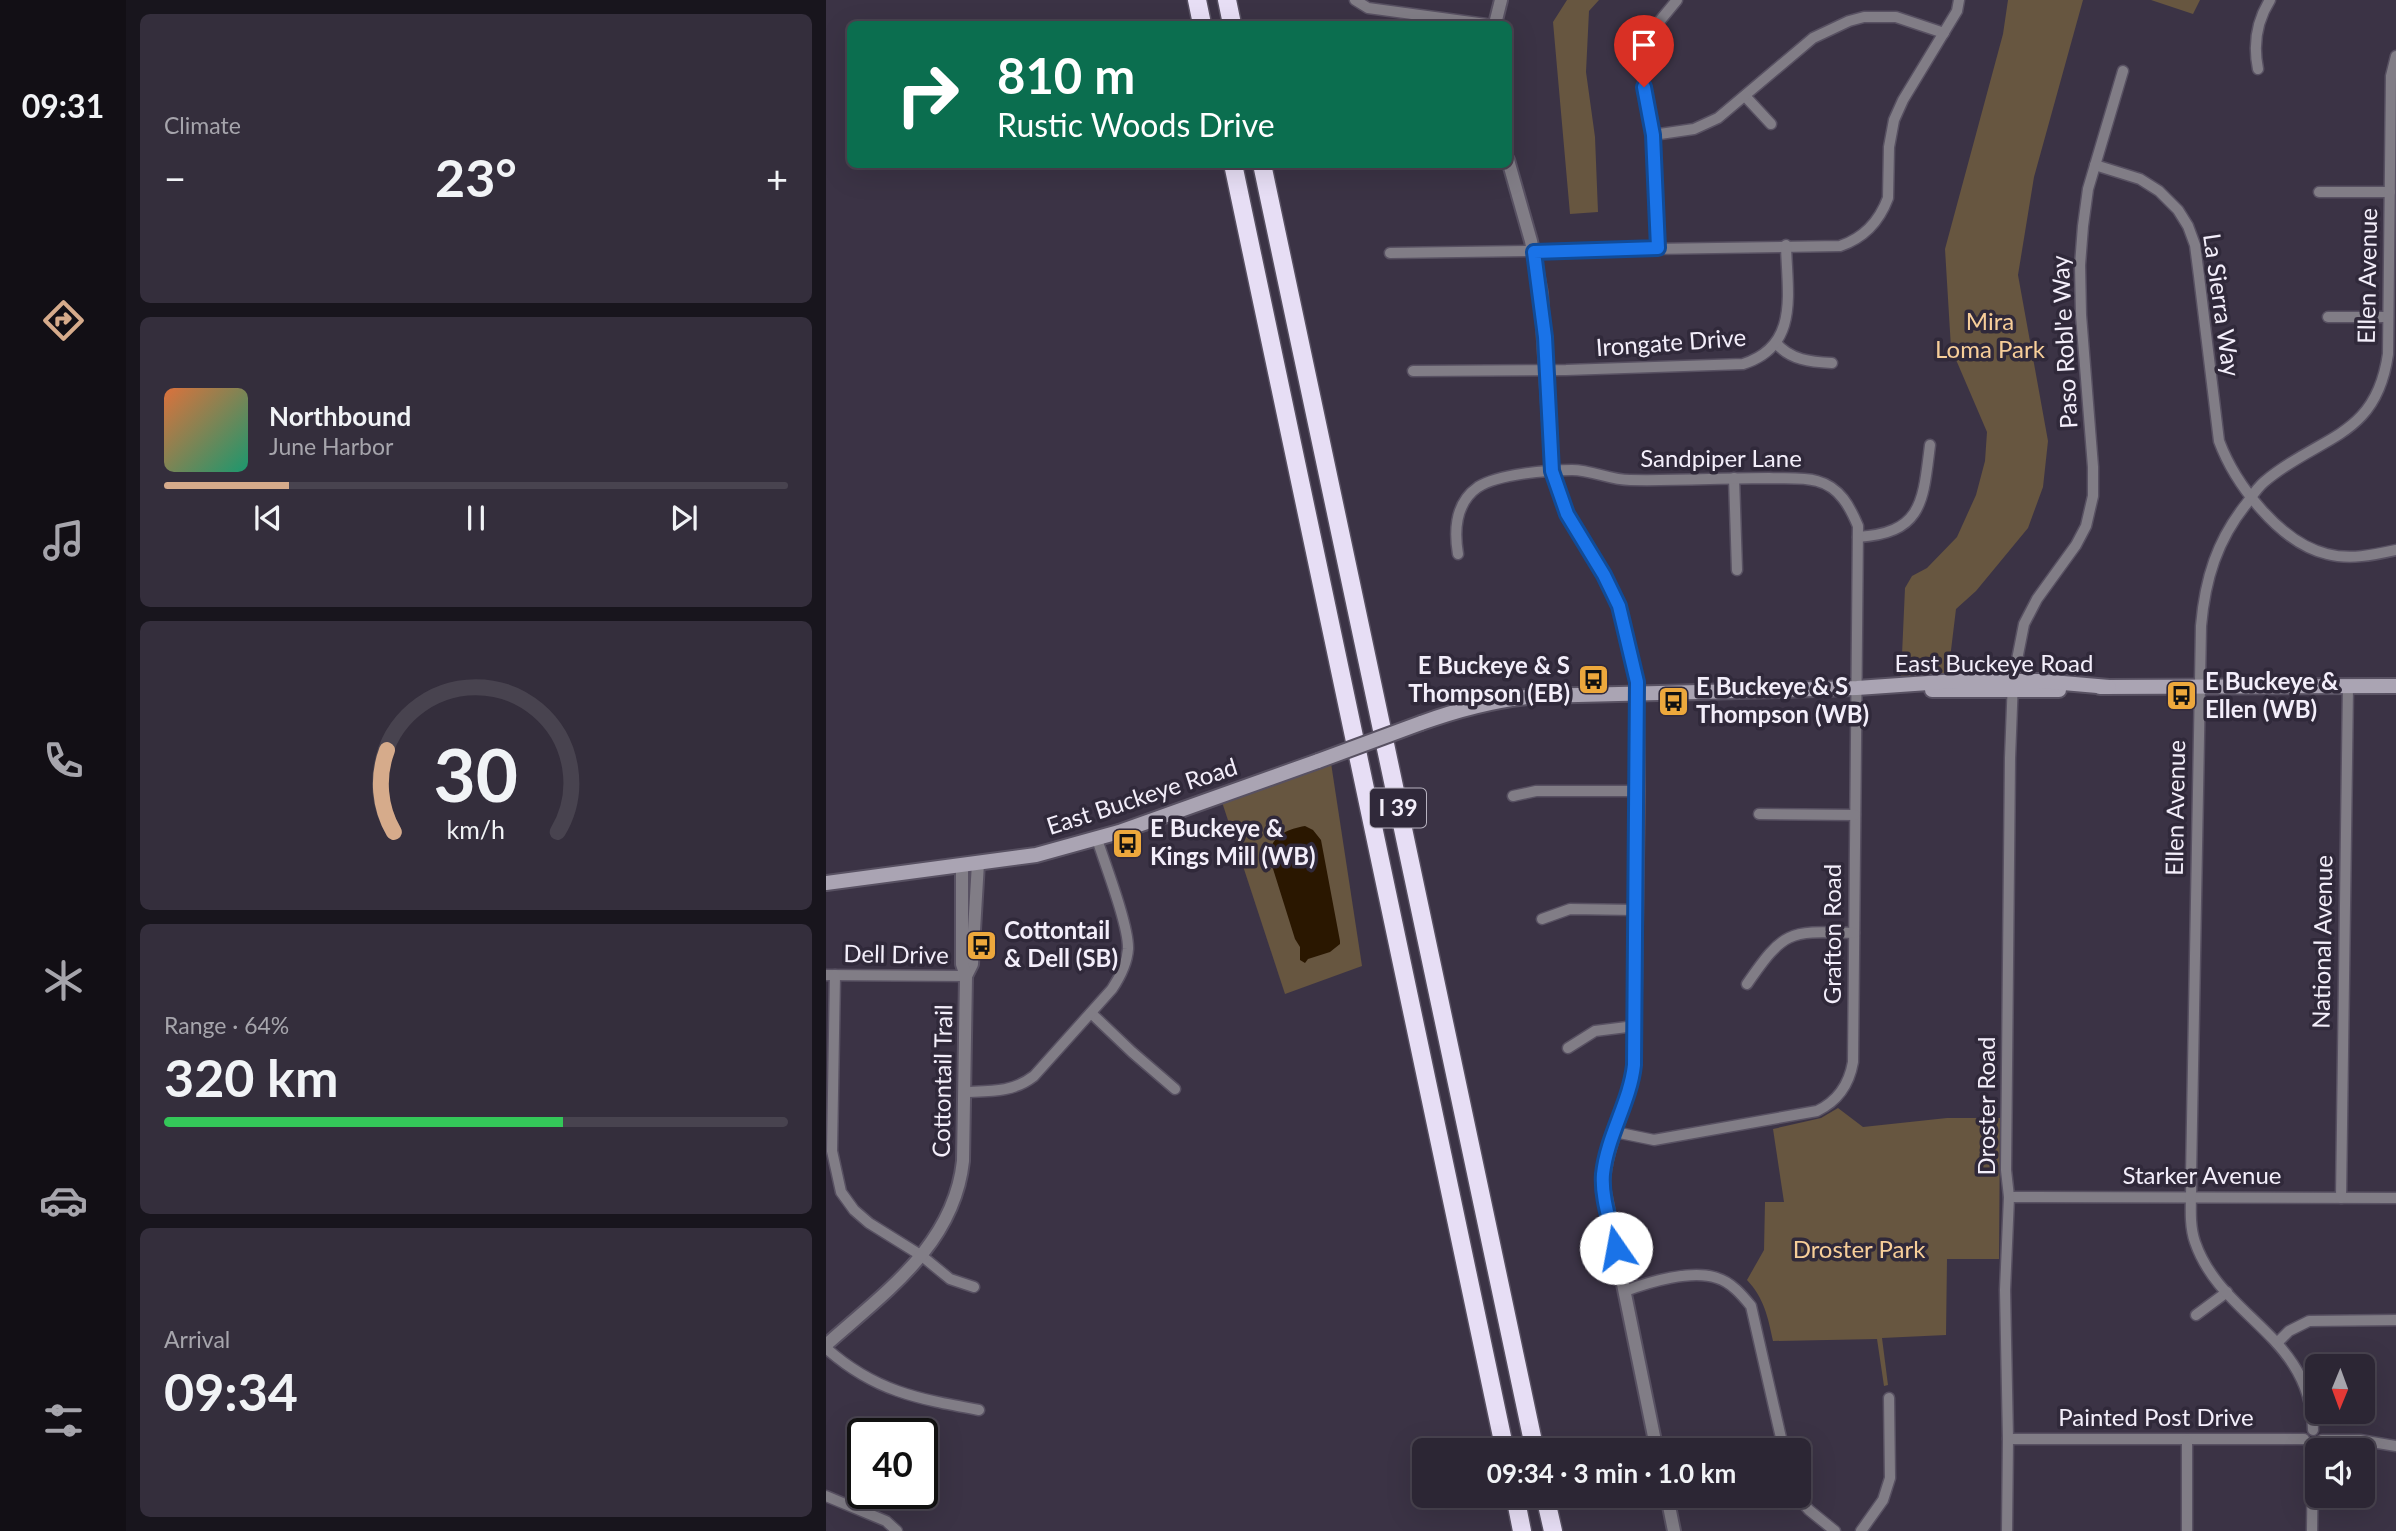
<!DOCTYPE html>
<meta charset="utf-8">
<style>
body{margin:0;font-family:Lato,sans-serif;background:#342e3c;color:#f1f3f6;height:100vh;display:flex;flex-direction:column;font-size:26px;white-space:nowrap}
*{box-sizing:border-box;margin:0}
p{font-size:23px;color:#a6a5ac}
.icon{flex:none;width:38px;height:38px;fill:none;stroke:currentColor;stroke-width:2;stroke-linecap:round;stroke-linejoin:round}
.map{position:relative;flex:1;overflow:hidden}
.side{display:flex;flex-direction:column;gap:14px;padding:14px;background:#18151d;width:700px}
.side>*{flex:none}
.top-card{position:absolute;left:21px;top:21px;width:665px;height:147px;border-radius:10px;box-shadow:0 7px 28px #0002,0 0 0 2px #48434f;background:#0b6e4f;color:#fff;overflow:hidden}
.needle{width:46px;rotate:181deg}
.tools{position:absolute;left:1479px;top:1354px;display:grid;gap:14px}
.tools a{display:grid;place-items:center;width:70px;height:70px;border-radius:10px;background:#2c2634;box-shadow:0 7px 28px #0002,0 0 0 2px #48434f;font-size:35px}
.speed{position:absolute;left:21px;top:1418px;display:flex;gap:14px;font-size:35px;font-weight:700;text-align:center}
.speed>*{display:grid;place-content:center;width:91px;height:91px;border-radius:50%;background:#2c2634;box-shadow:0 7px 28px #0002,0 0 0 2px #48434f;line-height:1}
.speed .limit{border:4px solid #111;border-radius:10px;background:#fff;color:#111}
.pin{position:absolute;display:grid;place-items:center;width:60px;height:60px;color:#fff;margin:-72px -30px;border-radius:50% 50% 50% 0;rotate:-45deg;box-shadow:0 0 7px #0007}
.pin .icon{rotate:45deg}
.me{position:absolute;width:77px;margin:-38px;rotate:348deg;stroke-linejoin:round;filter:drop-shadow(0 0 5px #0008)}
.turn{display:flex;align-items:center;gap:24px;height:147px;padding:0 35px;font-size:32px}
.turn .icon{width:91px;height:91px;stroke-width:2.5}
.turn b{display:block;font-size:49px;line-height:60px}
.big{font-size:52px;font-weight:700;line-height:1.1}
.side .card{flex:1;display:flex;flex-direction:column;justify-content:center;gap:10px;min-width:0;padding:0 24px;border-radius:10px;background:#342e3c}
.side .dial{align-items:center;gap:0}
.dial svg{height:182px;overflow:visible;fill:none;stroke:#48434f;stroke-width:7;stroke-linecap:round;text-anchor:middle}
.dial text{fill:#f1f3f6;stroke:none}
.song{display:flex;align-items:center;gap:21px}
.cover{width:84px;height:84px;border-radius:10px;background:linear-gradient(135deg,hsl(20 70% 55%),hsl(160 70% 35%))}
.played{height:7px;border-radius:4px;background:linear-gradient(90deg,#d6ab8b 20%,#48434f 20%)}
.keys{display:flex;justify-content:space-around;direction:ltr}
.heat{display:flex;justify-content:space-between;align-items:center;font-size:38px;direction:ltr}
.charge{height:10px;border-radius:5px;background:linear-gradient(90deg,#34c759 64%,#48434f 0)}
.trip{position:absolute;left:586px;top:1438px;width:399px;height:70px;border-radius:10px;background:#2c2634;box-shadow:0 7px 28px #0002,0 0 0 2px #48434f;font-weight:700;line-height:70px;text-align:center}
main{display:flex;flex:1;min-height:0}
.dock{display:flex;flex-direction:column;width:126px;justify-content:space-around;align-items:center;background:#120f15;color:#a6a5ac}
.dock .icon{width:49px;height:49px}
.dock .current{color:#d6ab8b}
.dock b{font-size:32px;color:#f1f3f6}
.map>svg:first-child{display:block}
</style>
<main>
<nav class="dock">
<b>09:31</b>
<svg class="icon current" aria-label="directions" viewBox="0 0 24 24"><path d="M12 3l9 9-9 9-9-9zM9 14v-3h6M13 9l2 2-2 2"/></svg>
<svg class="icon" aria-label="music" viewBox="0 0 24 24"><path d="M9 18V5l10-2v13"/><circle cx="6" cy="18" r="3"/><circle cx="16" cy="16" r="3"/></svg>
<svg class="icon" aria-label="phone" viewBox="0 0 24 24"><path d="M5 4h4l2 5-3 2q2 4 5 5l2-3 5 2v4C11 20 4 13 5 4z"/></svg>
<svg class="icon" aria-label="climate" viewBox="0 0 24 24"><path d="M12 3v18M4 7l16 10M4 17L20 7"/></svg>
<svg class="icon" aria-label="car" viewBox="0 0 24 24"><path d="M5 17H2v-5l4-1 3-4h7l3 4 3 1v5h-3M9 17h6M6 11h13"/><circle cx="7" cy="17" r="2"/><circle cx="17" cy="17" r="2"/></svg>
<svg class="icon" aria-label="filters" viewBox="0 0 24 24"><path d="M4 7h16M4 17h16"/><circle cx="9" cy="7" r="2"/><circle cx="15" cy="17" r="2"/></svg>
</nav>
<section class="side">
<div class="card"><p>Climate</p>
<div class="heat"><a>−</a><b class="big">23°</b><a>+</a></div>
</div>
<div class="card">
<div class="song"><i class="cover"></i><div><b>Northbound</b><p>June Harbor</p></div></div>
<div class="played"></div>
<div class="keys"><svg class="icon" aria-label="previous" viewBox="0 0 24 24"><path d="M18 5L8 12l10 7zM5 5v14"/></svg><svg class="icon" aria-label="pause" viewBox="0 0 24 24"><path d="M8 5v14M16 5v14"/></svg><svg class="icon" aria-label="next" viewBox="0 0 24 24"><path d="M6 5l10 7-10 7zM19 5v14"/></svg></div>
</div>
<div class="card dial"><svg viewBox="0 0 100 80">
<path d="M14 69A42 42 0 1 1 86 69"/>
<path d="M14 69A42 42 0 0 1 11 33" stroke="#d6ab8b"/>
<text x="50" y="56" font-size="32" font-weight="700">30</text>
<text x="50" y="72" font-size="11">km/h</text>
</svg></div>
<div class="card"><p>Range · 64%</p><b class="big">320 km</b><div class="charge"></div></div>
<div class="card"><p>Arrival</p><b class="big">09:34</b></div>
</section>
<div class="map">
<svg width="1570" height="1531" viewBox="0 0 1570 1531">
<rect width="100%" height="100%" fill="#3b3345"/>
<g fill="#675640">
<polygon points="741,0 773,0 763,11 760,72 769,137 772,212 744,214 727,22"/>
<polygon points="1182,0 1257,0 1208,177 1192,275 1222,441 1217,487 1202,528 1150,591 1130,609 1122,675 1075,677 1079,588 1086,576 1101,568 1131,537 1150,495 1159,461 1161,432 1125,348 1119,249 1177,34"/>
<polygon points="1325,0 1374,0 1367,14"/>
<polygon points="505,763 536,966 459,994 396,802"/>
<path d="M1012,1108L1037,1127L1121,1118H1174L1173,1259H1121L1120,1335L1056,1338L1062,1385L1058,1386L1051,1339L947,1341C942,1317 938,1298 921,1280L938,1250L939,1202H958L947,1129L995,1118Z"/>
</g>
<path fill="#2a1700" d="M479,826L487,830L495,840L514,941V944L504,952L482,959L479,963L474,960V947L469,939L443,856C445,836 461,829 479,826Z"/>
<g fill="none" stroke-linecap="round" stroke-linejoin="round">
<defs>
<g id="minor">
<polyline points="529,0 542,8 660,24"/>
<path d="M1432,69C1427,44 1430,22 1444,0"/>
<polyline points="919,96 945,124"/>
<polyline points="827,135 868,129 892,118 987,38 1023,21 1038,17 1070,17 1118,33"/>
<path d="M1269,165L1314,179L1333,191L1352,210L1362,226L1369,245L1373,276L1393,441C1409,484 1454,543 1501,554C1524,560 1547,555 1570,550"/>
<polyline points="1493,192 1564,192"/>
<polyline points="833,248 827,135 815,67 823,34 851,0"/>
<path d="M564,253L1014,246C1038,238 1053,222 1062,198L1063,147L1068,120L1077,100L1131,11L1133,0"/>
<polyline points="1502,317 1562,317"/>
<path d="M950,343C964,360 985,362 1006,363"/>
<path d="M587,371L740,370L917,364C974,346 961,293 960,245"/>
<polyline points="908,478 911,570"/>
<path d="M1032,537C1097,533 1097,501 1104,445"/>
<path d="M632,554C628,530 629,503 652,487C672,474 722,470 746,470C766,470 784,480 804,480C850,481 897,478 943,478C958,479 976,477 991,481C1014,487 1024,507 1032,526L1027,1062C1023,1085 1012,1101 991,1111L828,1140L789,1132"/>
<polyline points="687,796 710,791 812,791"/>
<polyline points="933,814 1029,815"/>
<polyline points="716,919 744,909 810,910"/>
<polyline points="0,975 140,976"/>
<polyline points="9,975 6,1151 15,1192 28,1210 43,1223 96,1256 124,1279 148,1287"/>
<path d="M921,984C959,929 963,931 1028,933"/>
<polyline points="265,1013 306,1052 349,1089"/>
<polyline points="742,1048 769,1031 809,1026"/>
<path d="M138,1092C164,1091 186,1093 208,1076L286,989C294,977 301,964 302,949C303,926 279,864 271,839"/>
<polyline points="1183,1197 1570,1198"/>
<polyline points="1515,1198 1522,686"/>
<path d="M799,1291C823,1282 866,1269 891,1278C905,1282 916,1295 925,1306L958,1451"/>
<polyline points="1370,1315 1401,1292"/>
<polyline points="1451,1343 1463,1331 1483,1321 1570,1320"/>
<path d="M0,1348C48,1391 92,1399 153,1410"/>
<path d="M1487,1430C1485,1335 1395,1318 1369,1242C1362,1222 1366,1198 1365,1177L1375,626C1379,579 1391,540 1421,503C1426,496 1431,488 1438,482C1493,435 1550,439 1562,354L1565,76L1570,56"/>
<polyline points="1182,1439 1478,1439"/>
<polyline points="1361,1440 1361,1531"/>
<polyline points="1496,1440 1534,1440 1570,1446"/>
<polyline points="0,1496 60,1521 71,1531"/>
<polyline points="971,1496 983,1510 1009,1531"/>
<polyline points="1035,1531 1057,1500 1064,1478 1063,1398"/>
<polyline points="1181,1531 1182,1439 1179,1290 1183,1197 1180,1170 1184,758 1187,680 1198,624 1211,599 1250,545 1260,526 1267,496 1267,467 1255,315 1254,265 1257,226 1262,189 1297,71"/>
<polyline points="1486,1531 1487,1448"/>
</g>
<g id="tertiary">
<polyline points="669,24 675,0"/>
<path d="M682,160L705,241L715,293L726,471L741,514L778,575L793,606L811,682L812,791L808,1064C803,1106 778,1143 777,1186L831,1451"/>
<polyline points="140,976 146,964 152,863"/>
<path d="M0,1345C58,1293 128,1245 137,1161L140,976L136,964V866"/>
<polyline points="841,1496 848,1531"/>
</g>
<g id="secondary">
<polyline points="1274,687 1570,686"/>
<polyline points="1106,690 1233,690"/>
<path d="M595,723C634,709 671,699 712,696L1031,688L1131,681H1214L1283,687"/>
<polyline points="0,883 210,855 293,832 492,761"/>
</g>
<g id="motorway">
<polyline points="371,0 376,24"/>
<polyline points="401,0 406,24"/>
<polyline points="407,164 679,1451"/>
<polyline points="436,164 709,1451"/>
<polyline points="689,1496 696,1531"/>
<polyline points="719,1496 727,1531"/>
</g>
</defs>
<use href="#minor" stroke="#585162" stroke-width="13"/>
<use href="#tertiary" stroke="#585162" stroke-width="16"/>
<use href="#secondary" stroke="#585162" stroke-width="18"/>
<use href="#motorway" stroke="#585162" stroke-width="21"/>
<use href="#minor" stroke="#817d86" stroke-width="10"/>
<use href="#tertiary" stroke="#817d86" stroke-width="12"/>
<use href="#secondary" stroke="#aaa4b3" stroke-width="14"/>
<use href="#motorway" stroke="#e7def5" stroke-width="18"/>
<defs>
<polyline id="secondary-bridge" points="492,761 595,723"/>
</defs>
<use href="#secondary-bridge" stroke="#585162" stroke-width="18" stroke-linecap="butt"/>
<use href="#secondary-bridge" stroke="#aaa4b3" stroke-width="14"/>
</g>
<g fill="none" stroke-linecap="round" stroke-linejoin="round">
<defs>
<path id="route" d="M790,1248C785,1224 775,1198 777,1174C781,1136 804,1102 808,1065L811,682L793,606L778,575L741,514L726,471L719,337L708,252L832,248L827,135L818,87"/>
</defs>
<use href="#route" stroke="#114b97" stroke-width="18"/>
<use href="#route" stroke="#1a73e8" stroke-width="12"/>
</g>
<defs>
<symbol id="bus-square" viewBox="-11 -11 22 22"><rect x="-9" y="-9" width="18" height="18" rx="4" fill="#eda83c" stroke="#30293a"/><path d="M-5-6H5V4H4V6H2V4H-2V6H-4V4H-5ZM-3.5-4V0h7V-4ZM-3.5 1.2v1.5H-2V1.2ZM2 1.2v1.5H3.5V1.2Z" fill="#111"/></symbol>
</defs>
<g fill-rule="evenodd">
<use href="#bus-square" x="750" y="662" width="35" height="35"/>
<use href="#bus-square" x="1338" y="678" width="35" height="35"/>
<use href="#bus-square" x="830" y="684" width="35" height="35"/>
<use href="#bus-square" x="284" y="826" width="35" height="35"/>
<use href="#bus-square" x="138" y="928" width="35" height="35"/>
</g>
<g text-anchor="middle" stroke-width="7" stroke-linejoin="round" paint-order="stroke">
<rect fill="#30293a" stroke="#b8b3c0" stroke-width="2" x="544" y="788.5" width="56" height="39" rx="5"/>
<g font-size="23" font-weight="bold" fill="#f3eefa">
<text x="572" y="816">I 39</text>
</g>
<g font-size="24" fill="#f3eefa" stroke="#30293a">
<text transform="translate(1542 276) rotate(-89)" y="8">Ellen Avenue</text>
<text transform="translate(1395 305) rotate(82)" y="8">La Sierra Way</text>
<text transform="translate(1239 342) rotate(-93)" y="8">Paso Robl'e Way</text>
<text transform="translate(845 343) rotate(-4)" y="8">Irongate Drive</text>
<text x="895" y="467">Sandpiper Lane</text>
<text x="1168" y="672">East Buckeye Road</text>
<text transform="translate(316 797) rotate(-18)" y="8">East Buckeye Road</text>
<text transform="translate(1350 808) rotate(-89)" y="8">Ellen Avenue</text>
<text transform="translate(1007 934) rotate(-90)" y="8">Grafton Road</text>
<text transform="translate(1497 942) rotate(-89)" y="8">National Avenue</text>
<text transform="translate(70 955) rotate(1)" y="8">Dell Drive</text>
<text transform="translate(117 1081) rotate(-89)" y="8">Cottontail Trail</text>
<text transform="translate(1161 1106) rotate(-90)" y="8">Droster Road</text>
<text x="1376" y="1184">Starker Avenue</text>
<text x="1330" y="1426">Painted Post Drive</text>
</g>
<g font-size="24" fill="#f7ce99" stroke="#30293a">
<text x="1164" y="330">Mira<tspan x="1164" dy="28">Loma Park</tspan></text>
<text x="1033" y="1258">Droster Park</text>
</g>
<g font-size="24" font-weight="bold" fill="#f3eefa" stroke="#30293a" text-anchor="start">
<text x="744" y="674" text-anchor="end">E Buckeye &amp; S<tspan x="744" dy="28">Thompson (EB)</tspan></text>
<text x="1379" y="690">E Buckeye &amp;<tspan x="1379" dy="28">Ellen (WB)</tspan></text>
<text x="870" y="695">E Buckeye &amp; S<tspan x="870" dy="28">Thompson (WB)</tspan></text>
<text x="324" y="837">E Buckeye &amp;<tspan x="324" dy="28">Kings Mill (WB)</tspan></text>
<text x="178" y="939">Cottontail<tspan x="178" dy="28">&amp; Dell (SB)</tspan></text>
</g>
</g>
</svg>
<div class="tools">
<a><svg class="needle" viewBox="-14 -14 28 28"><path d="M0-13l5 13h-10z" fill="#e53935"/><path d="M0 13l5-13h-10z" fill="#a6a5ac"/></svg></a>
<a><svg class="icon" aria-label="sound" viewBox="0 0 24 24"><path d="M4 9h4l5-4v14l-5-4H4zM17 9q2 3 0 6"/></svg></a>
</div>
<div class="speed"><div class="limit">40</div></div>
<div class="pin" style="left:818px;top:87px;background:#d93025"><svg class="icon" aria-label="arrive" viewBox="0 0 24 24"><path d="M6 21V4h12l-3 4 3 4H6"/></svg></div>
<svg class="me" style="left:790px;top:1248px" viewBox="-20 -20 40 40"><circle r="19" fill="#fff"/><path d="M0-13L10 11 0 6-10 11z" fill="#1a73e8"/></svg>
<div class="trip">09:34 · 3 min · 1.0 km</div>
<div class="top-card">
<div class="turn"><svg class="icon" aria-label="right" viewBox="0 0 24 24"><path d="M7 20v-9h11M14 6l5 5-5 5"/></svg><div><b>810 m</b>Rustic Woods Drive</div></div>
</div>
</div>
</main>
